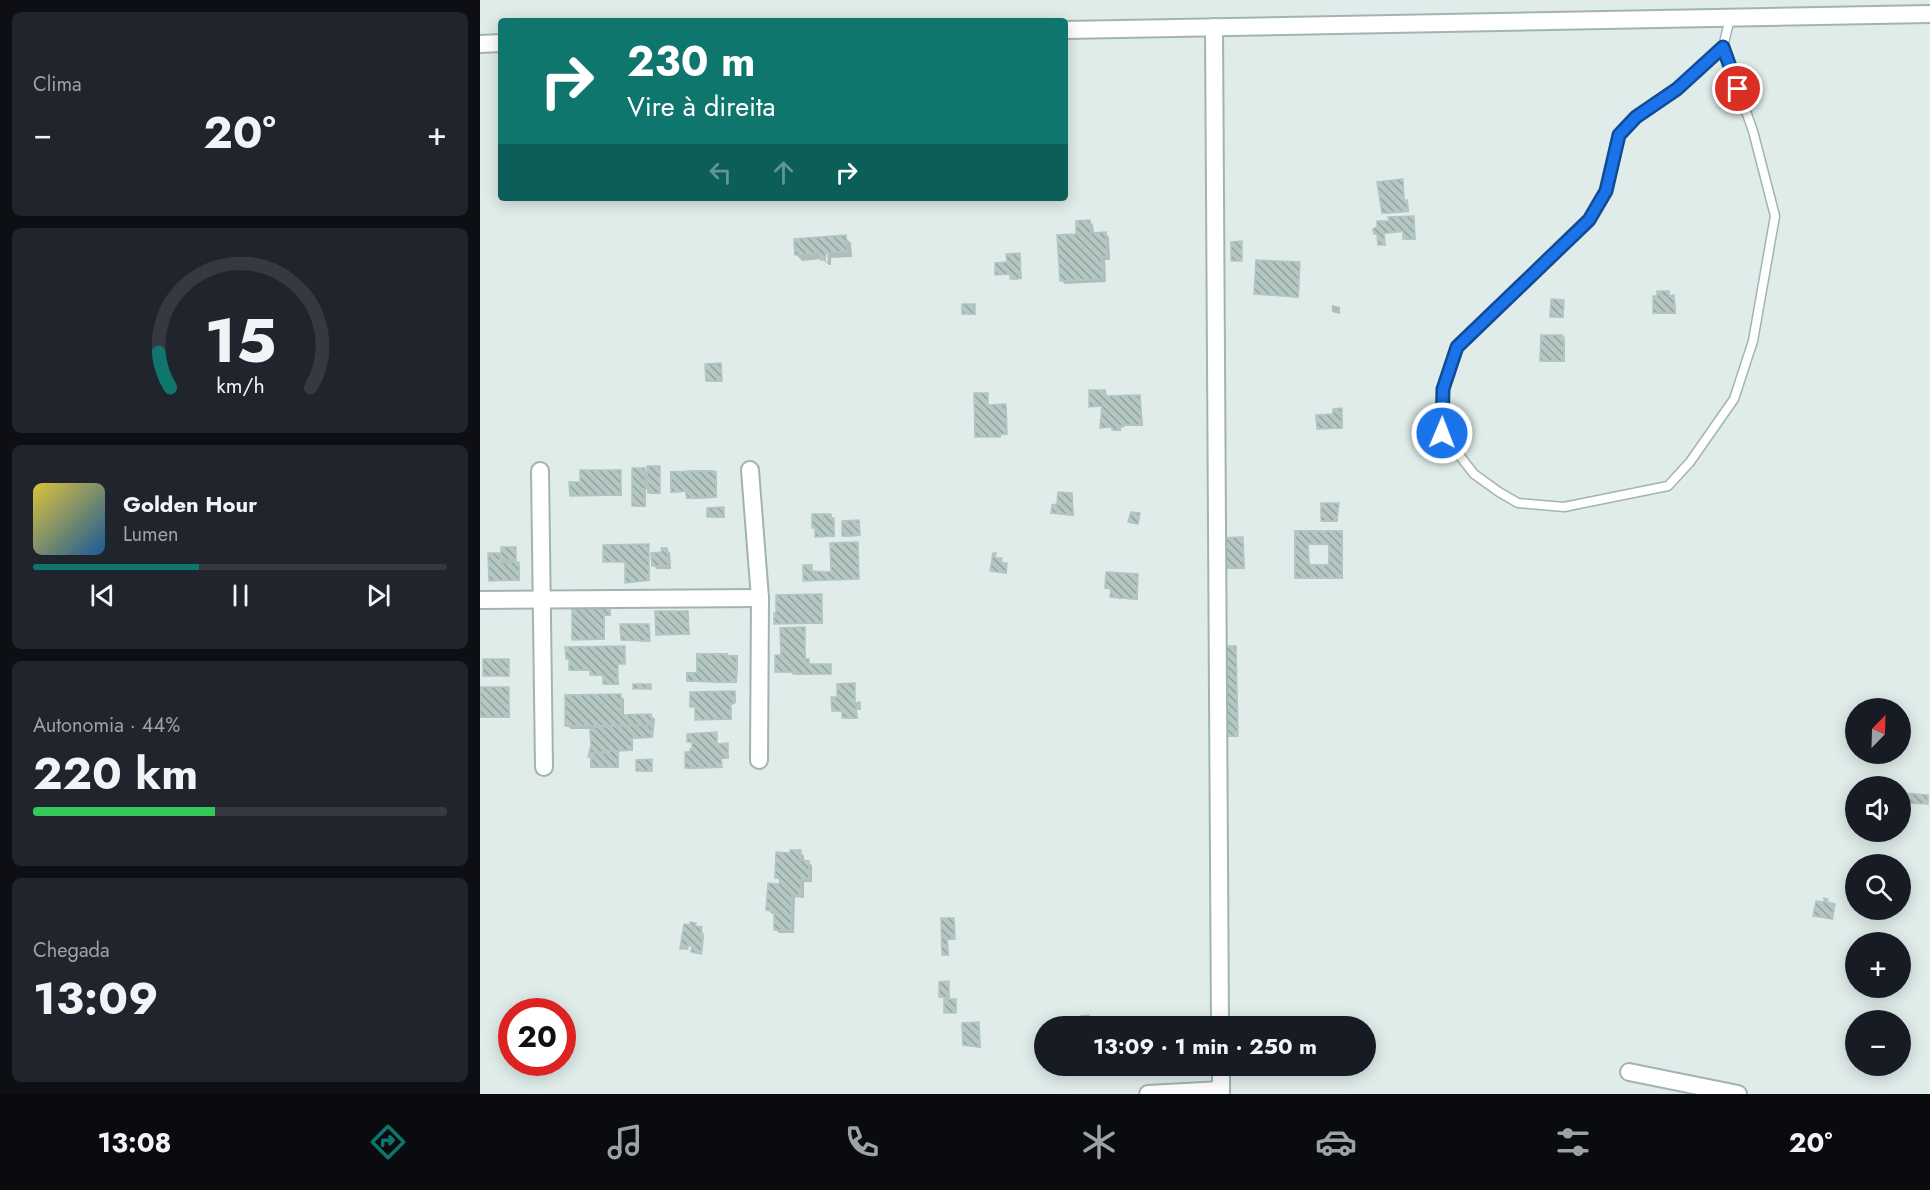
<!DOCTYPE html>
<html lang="pt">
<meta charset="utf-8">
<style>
body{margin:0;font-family:Jost,sans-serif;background:#20242c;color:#f1f3f6;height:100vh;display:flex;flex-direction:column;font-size:22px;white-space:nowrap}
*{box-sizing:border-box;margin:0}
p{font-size:20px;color:#9ea1a6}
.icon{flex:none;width:33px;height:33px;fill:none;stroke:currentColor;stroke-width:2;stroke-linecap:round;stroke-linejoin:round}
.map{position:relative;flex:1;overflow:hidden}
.sheet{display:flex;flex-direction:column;gap:12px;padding:12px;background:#0d0f14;width:480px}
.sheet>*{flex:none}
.hud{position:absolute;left:18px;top:18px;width:570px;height:183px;border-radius:6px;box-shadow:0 3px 15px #0003;background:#0f766e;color:#fff;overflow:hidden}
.needle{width:39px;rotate:23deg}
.tools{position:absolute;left:1365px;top:698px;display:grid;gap:12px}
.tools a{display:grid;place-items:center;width:66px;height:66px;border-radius:50%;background:#171b24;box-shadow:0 3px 15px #0003;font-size:30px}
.speed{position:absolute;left:18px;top:998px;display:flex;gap:12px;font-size:30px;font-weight:700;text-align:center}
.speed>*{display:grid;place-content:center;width:78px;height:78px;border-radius:50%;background:#171b24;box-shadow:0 3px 15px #0003;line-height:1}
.speed .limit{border:9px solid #d22;background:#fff;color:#111}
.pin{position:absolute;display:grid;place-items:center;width:51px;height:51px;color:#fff;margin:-26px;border:3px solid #fff;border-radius:50%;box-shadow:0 2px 6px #0007}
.me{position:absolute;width:66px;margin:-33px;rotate:1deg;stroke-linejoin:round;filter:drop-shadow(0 0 4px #0008)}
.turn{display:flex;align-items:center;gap:21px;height:126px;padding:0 30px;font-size:27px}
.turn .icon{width:78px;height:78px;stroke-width:2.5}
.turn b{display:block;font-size:42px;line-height:51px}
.lanes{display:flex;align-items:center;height:57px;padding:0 30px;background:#0003;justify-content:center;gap:30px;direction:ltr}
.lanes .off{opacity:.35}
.big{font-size:45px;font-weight:700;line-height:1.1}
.sheet .card{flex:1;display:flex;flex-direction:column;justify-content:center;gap:9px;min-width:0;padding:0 21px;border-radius:9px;background:#20242c}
.sheet .dial{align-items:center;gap:0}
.dial svg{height:156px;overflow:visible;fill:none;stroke:#363941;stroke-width:7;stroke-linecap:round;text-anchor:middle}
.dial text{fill:#f1f3f6;stroke:none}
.song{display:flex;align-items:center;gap:18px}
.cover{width:72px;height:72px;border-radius:9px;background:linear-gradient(135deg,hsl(50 70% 55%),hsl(210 70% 35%))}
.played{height:6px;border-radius:3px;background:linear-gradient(90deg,#0f766e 40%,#363941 40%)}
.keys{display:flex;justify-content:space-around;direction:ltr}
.heat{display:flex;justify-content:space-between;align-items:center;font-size:33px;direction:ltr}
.charge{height:9px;border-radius:4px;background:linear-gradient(90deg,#34c759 44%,#363941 0)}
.trip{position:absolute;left:554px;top:1016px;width:342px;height:60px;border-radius:30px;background:#171b24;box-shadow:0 3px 15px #0003;font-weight:700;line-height:60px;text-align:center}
.tabs{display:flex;height:96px;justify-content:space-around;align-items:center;background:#090b0e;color:#9ea1a6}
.tabs .icon{width:42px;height:42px}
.tabs .on{color:#0f766e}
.tabs b{font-size:27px;color:#f1f3f6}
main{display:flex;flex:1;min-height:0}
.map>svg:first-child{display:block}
</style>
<main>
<section class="sheet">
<div class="card"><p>Clima</p>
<div class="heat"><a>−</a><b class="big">20°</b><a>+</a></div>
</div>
<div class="card dial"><svg viewBox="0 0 100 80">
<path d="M14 69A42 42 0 1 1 86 69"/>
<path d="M14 69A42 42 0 0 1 8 51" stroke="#0f766e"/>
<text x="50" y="56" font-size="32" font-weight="700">15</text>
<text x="50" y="72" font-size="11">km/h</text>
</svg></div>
<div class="card">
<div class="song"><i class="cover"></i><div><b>Golden Hour</b><p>Lumen</p></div></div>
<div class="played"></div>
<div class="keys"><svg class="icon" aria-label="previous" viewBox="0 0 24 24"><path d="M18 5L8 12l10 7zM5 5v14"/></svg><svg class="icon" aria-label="pause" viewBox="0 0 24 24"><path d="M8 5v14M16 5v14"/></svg><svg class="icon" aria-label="next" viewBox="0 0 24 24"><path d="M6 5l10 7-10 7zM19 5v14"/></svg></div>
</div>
<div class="card"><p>Autonomia · 44%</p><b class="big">220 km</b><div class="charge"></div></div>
<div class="card"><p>Chegada</p><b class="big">13:09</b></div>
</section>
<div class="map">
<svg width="1450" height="1094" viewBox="0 0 1450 1094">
<defs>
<pattern id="building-back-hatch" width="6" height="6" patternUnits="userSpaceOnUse" patternTransform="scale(1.5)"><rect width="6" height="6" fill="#b4c7c3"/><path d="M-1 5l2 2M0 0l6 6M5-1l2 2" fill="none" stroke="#92a3a0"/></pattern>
</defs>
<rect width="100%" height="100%" fill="#dfece9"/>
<g fill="#0003" fill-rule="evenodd">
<polygon points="922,181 925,202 928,203 929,212 905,214 903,212"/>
<polygon points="933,218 936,240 926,240 924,232 904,234 906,246 900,244 899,235 895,234 911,222"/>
<polygon points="610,221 613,225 614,234 625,233 629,237 630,260 625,260 626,282 585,284 582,281 598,236"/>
<path d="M365,237L371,243L372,257L351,258V265H349L342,259L322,261L316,254ZM347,245L348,263L345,260Z"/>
<polygon points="539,255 542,279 533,280 531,275 517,275"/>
<polygon points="820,264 819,298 775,294"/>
<polygon points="1189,292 1190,297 1195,298 1196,314 1176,314 1175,313"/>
<polygon points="1083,301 1084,318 1073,317 1071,316"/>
<polygon points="494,305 496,315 484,314"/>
<polygon points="852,305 860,307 860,314 852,312"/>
<polygon points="1081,337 1085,340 1085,362 1063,362 1062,360"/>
<polygon points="240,365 242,382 229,382 227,381"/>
<polygon points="625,391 626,397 660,397 663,426 646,426 641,428 641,431 635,431 634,428 623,428 623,407 610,406"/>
<polygon points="507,395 509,406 527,407 527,435 521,435 521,437 496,437"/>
<polygon points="862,410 863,429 838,428"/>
<polygon points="179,468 180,494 171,494 166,489 166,507 155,507 153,505 165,470 169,474"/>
<polygon points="140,471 142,496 91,495 102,483"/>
<polygon points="235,473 237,498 210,499 208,492 193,491"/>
<polygon points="592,494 594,516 574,514 573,513"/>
<polygon points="858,505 858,522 844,522 842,521"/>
<polygon points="243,509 245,518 229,517"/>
<polygon points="351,515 354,521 355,537 338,537 336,529 333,527"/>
<polygon points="378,522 380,536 364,537 363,535"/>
<path d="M816,532H862L863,579H818ZM829,545H850L851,566H829Z"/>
<polygon points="763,539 765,569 742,569"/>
<polygon points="378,544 379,579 325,580 331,567 333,572 352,573"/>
<polygon points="168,545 170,581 148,583 146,562 125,561"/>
<polygon points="35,548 37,564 40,565 40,581 12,581 10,554 22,554"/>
<polygon points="187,549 190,553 191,569 177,569 173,565"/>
<polygon points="521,560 522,565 527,566 527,574 512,571"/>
<polygon points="658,576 658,600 633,598 632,589 627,588"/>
<polygon points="341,596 343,624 295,623"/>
<polygon points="130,609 131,616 125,616 125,640 94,639"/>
<polygon points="208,612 210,635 177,635"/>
<polygon points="169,625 170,642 142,640"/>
<polygon points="324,629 326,661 330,662 330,666 350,666 352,674 316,675 314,673 297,672"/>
<polygon points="755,647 758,737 747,737 746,736"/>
<polygon points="144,648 146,664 138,664 139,685 126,685 125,676 113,676 111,671 92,671 90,660 87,658"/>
<polygon points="247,655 258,659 257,683 208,681"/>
<polygon points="28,660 29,677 4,675"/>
<polygon points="170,685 172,690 155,689"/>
<polygon points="374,685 376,704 380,705 381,710 377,710 378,719 365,719 363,712 353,711 359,699"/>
<polygon points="0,689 28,689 30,718 0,718"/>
<polygon points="255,692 256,703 251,705 252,720 217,719 216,708 212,706"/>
<polygon points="140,696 144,699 144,716 171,716 175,719 173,738 153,739 153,751 139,751 138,768 114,768 112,758 109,756 111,753 112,729 91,729 87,726"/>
<polygon points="236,733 238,745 248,746 249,759 242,759 242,768 208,769 207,768 214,750 213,743 208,742"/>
<polygon points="171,761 173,772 158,771"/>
<polygon points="320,852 324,856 324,862 329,862 332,866 332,882 324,882 324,898 315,897 314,933 299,933 295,929 296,914 292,914 288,910 301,885 301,882 297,878 312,854"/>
<polygon points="1347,900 1348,904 1355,907 1353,920 1335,916"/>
<polygon points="462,919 475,921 475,940 468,940 469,956 464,954"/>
<polygon points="215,924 216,928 222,930 224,937 222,954 214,953 214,947 209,946 208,950 201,948 211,927"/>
<polygon points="468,983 470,1001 477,1002 477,1013 467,1013 465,998 460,997"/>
<polygon points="499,1024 501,1048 486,1046 484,1044"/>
</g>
<g fill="url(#building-back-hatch)" stroke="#b1c6c2" stroke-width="1.5" fill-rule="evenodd">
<polygon points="923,179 924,200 927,200 928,211 902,213 897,182"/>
<polygon points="934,216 935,239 923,239 923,231 904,233 905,245 898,245 897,234 894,234 893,229 897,227 897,221 909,221 908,217"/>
<polygon points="610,220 611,233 626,232 627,256 622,257 623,279 580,281 577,235 596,234 596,221"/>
<polygon points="366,235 367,251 346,253 345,260 341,260 340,253 315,255 314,239"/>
<polygon points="762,241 762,261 751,261 751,242"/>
<polygon points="540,253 541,278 530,279 530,274 515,275 515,263 527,262 526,254"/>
<polygon points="776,260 820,262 818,297 774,294"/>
<polygon points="1177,291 1189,291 1189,296 1194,295 1195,313 1173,313 1173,296 1177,296"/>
<polygon points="1071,299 1084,300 1083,317 1070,317"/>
<rect x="482" y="304" width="13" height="10"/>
<polygon points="1061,335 1082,335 1082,337 1084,337 1084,361 1060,361"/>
<polygon points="241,363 242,381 226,381 225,364"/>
<polygon points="609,390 625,390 626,396 660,395 662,425 644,425 640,426 640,430 632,430 632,427 620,428 622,406 609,407"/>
<polygon points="494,393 508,393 508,405 526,404 527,434 520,434 520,437 495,437"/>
<polygon points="862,408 862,428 837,429 836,415 853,414 853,409"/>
<polygon points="167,466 180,466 180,493 168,493"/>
<rect x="152" y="468" width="13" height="38"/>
<polygon points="100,470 141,470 141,495 90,496 89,482 100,482"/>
<polygon points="231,471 236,472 236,497 207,498 206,491 191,492 191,472"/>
<polygon points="231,471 236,472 236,497 207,498 206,491 191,492 191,472"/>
<polygon points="231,471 236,472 236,497 207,498 206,491 191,492 191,472"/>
<polygon points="231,471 236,472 236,497 207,498 206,491 191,492 191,472"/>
<polygon points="231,471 236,472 236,497 207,498 206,491 191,492 191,472"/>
<polygon points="578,492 592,493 593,515 571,513 572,505 577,504"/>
<polygon points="841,503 859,503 857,521 841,521"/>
<polygon points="244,507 244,517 227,517 227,508"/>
<polygon points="651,512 660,513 658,524 648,522"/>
<polygon points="332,514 351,514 351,518 354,518 354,536 335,537 335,528 332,528"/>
<polygon points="379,520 380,535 362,536 362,521"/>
<path d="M815,531H862V578H815ZM828,544H849V565H829Z"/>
<path d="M815,531H862V578H815ZM828,544H849V565H829Z"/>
<polygon points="763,537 764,568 739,568 739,538"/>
<polygon points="378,542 379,579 323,581 323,565 332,565 332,571 351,572 350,543"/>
<polygon points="169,544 169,580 145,583 145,562 123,562 123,545"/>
<rect x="21" y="547" width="15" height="13"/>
<polygon points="181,548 187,548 188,566 172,566 171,553 182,552"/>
<polygon points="8,553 20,553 20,563 39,562 39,580 9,581"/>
<polygon points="513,553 516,553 515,558 522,558 521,563 527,563 526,573 510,571"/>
<polygon points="626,572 658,574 657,599 630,597 631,589 625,588"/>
<polygon points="342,594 342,623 294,624 294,613 296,613 296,595"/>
<polygon points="130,608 130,615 124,615 124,639 92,640 92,609"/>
<polygon points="175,611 208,611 209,634 176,635"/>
<polygon points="140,624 169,624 170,641 141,640"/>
<polygon points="325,627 325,659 329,659 329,664 351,664 351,674 313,674 313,672 295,672 295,655 301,655 300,628"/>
<polygon points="145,646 145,664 138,664 137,684 123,684 123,675 110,675 110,670 89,670 89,659 86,659 85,647"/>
<polygon points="743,646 756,646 758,736 744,736"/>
<polygon points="217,654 247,654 247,656 257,656 256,682 207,681 207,673 217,673"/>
<polygon points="217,654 247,654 247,656 257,656 256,682 207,681 207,673 217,673"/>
<polygon points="217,654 247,654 247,656 257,656 256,682 207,681 207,673 217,673"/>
<polygon points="217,654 247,654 247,656 257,656 256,682 207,681 207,673 217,673"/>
<polygon points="217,654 247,654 247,656 257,656 256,682 207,681 207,673 217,673"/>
<rect x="3" y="659" width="26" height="17"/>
<polygon points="375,683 375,703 380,702 380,709 375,709 377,718 362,718 362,711 352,711 351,697 357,697 357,684"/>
<polygon points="153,684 171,684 171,688 153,689"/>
<rect x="0" y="687" width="29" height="30"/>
<polygon points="255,691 255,702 251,704 251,719 215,720 215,707 210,707 210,692"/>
<polygon points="141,694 141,715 171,714 172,725 85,726 85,695"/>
<polygon points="172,725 172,737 152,738 152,750 111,753 111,757 108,757 111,746 110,730 114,730 114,727"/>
<polygon points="237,732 237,744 248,743 248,758 241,758 242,767 205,768 205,752 210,752 210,749 212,749 212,742 207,742 207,734"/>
<polygon points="127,751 138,751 138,767 111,767 111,753 127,753"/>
<polygon points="127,751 138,751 138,767 111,767 111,753 127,753"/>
<polygon points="127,751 138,751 138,767 111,767 111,753 127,753"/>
<polygon points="127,751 138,751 138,767 111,767 111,753 127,753"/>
<polygon points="127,751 138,751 138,767 111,767 111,753 127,753"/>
<polygon points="172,759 172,771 156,771 156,760"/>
<polygon points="1422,793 1448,795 1448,804 1426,803 1426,799 1422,799"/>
<polygon points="310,850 321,850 320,860 329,861 329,880 321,879 321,895 312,894 311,930 294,930 294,911 286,910 288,883 299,884 300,878 295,878 296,852 310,853"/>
<polygon points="1344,898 1348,899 1347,902 1355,904 1352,919 1333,916 1336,901 1344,902"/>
<polygon points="461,918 474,918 475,939 467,939 468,955 462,955"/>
<polygon points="210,922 216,923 215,926 222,927 221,933 223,934 221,954 211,952 212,946 208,945 207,949 200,949 204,924 210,925"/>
<polygon points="469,981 469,997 459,997 459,982"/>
<rect x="464" y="999" width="12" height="14"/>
<polygon points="609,1015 609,1021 629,1021 629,1026 569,1026 569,1023 600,1022 600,1016"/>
<polygon points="499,1022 500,1047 483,1045 482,1023"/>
</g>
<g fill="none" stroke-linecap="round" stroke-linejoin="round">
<defs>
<polyline id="service" points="1243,47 1197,89 1156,117 1139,135 1126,191 1109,220 977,347 962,389 962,433 994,474 1019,492 1038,503 1084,507 1188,486 1210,462 1254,399 1273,341 1295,216 1273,131 1243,47 1250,18"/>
<g id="minor">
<polyline points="734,27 740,1026"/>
<polyline points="585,30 1450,14"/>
<polyline points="0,44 21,43"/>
<polyline points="270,470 280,598 279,760"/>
<polyline points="60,471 64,767"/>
<polyline points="0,600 280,598"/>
<polyline points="741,1065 741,1094"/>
<polyline points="1149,1072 1258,1094"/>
<polyline points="668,1094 741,1090"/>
</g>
</defs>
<use href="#service" stroke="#a2b4b2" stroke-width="11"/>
<use href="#minor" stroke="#a2b4b2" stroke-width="20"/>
<use href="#service" stroke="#fff" stroke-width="8"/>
<use href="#minor" stroke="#fff" stroke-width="16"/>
</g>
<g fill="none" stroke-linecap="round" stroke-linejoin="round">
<defs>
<polyline id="route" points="962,433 963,389 977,347 1109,220 1126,191 1139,135 1156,117 1197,89 1243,47 1258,89"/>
</defs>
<use href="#route" stroke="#114b97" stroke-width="15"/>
<use href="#route" stroke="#1a73e8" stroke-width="10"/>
</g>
</svg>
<div class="tools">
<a><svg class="needle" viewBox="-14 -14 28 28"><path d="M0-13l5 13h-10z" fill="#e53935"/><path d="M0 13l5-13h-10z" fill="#9ea1a6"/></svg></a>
<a><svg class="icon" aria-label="sound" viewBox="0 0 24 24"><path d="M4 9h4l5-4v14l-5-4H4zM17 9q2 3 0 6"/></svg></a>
<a><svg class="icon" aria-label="search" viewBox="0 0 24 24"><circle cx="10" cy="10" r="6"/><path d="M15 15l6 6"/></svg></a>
<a>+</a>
<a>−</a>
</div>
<div class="speed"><div class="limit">20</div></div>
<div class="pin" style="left:1258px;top:89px;background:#d93025"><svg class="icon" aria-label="arrive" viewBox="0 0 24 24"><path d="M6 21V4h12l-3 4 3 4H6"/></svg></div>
<svg class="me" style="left:962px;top:433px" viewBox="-20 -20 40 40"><circle r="17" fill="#1a73e8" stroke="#fff" stroke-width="3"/><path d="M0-11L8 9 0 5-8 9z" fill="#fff"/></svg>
<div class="trip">13:09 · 1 min · 250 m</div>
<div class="hud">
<div class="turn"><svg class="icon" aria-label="right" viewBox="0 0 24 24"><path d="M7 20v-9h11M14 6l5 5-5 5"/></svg><div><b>230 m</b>Vire à direita</div></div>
<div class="lanes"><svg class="icon off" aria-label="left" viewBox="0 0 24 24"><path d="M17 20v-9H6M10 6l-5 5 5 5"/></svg><svg class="icon off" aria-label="ahead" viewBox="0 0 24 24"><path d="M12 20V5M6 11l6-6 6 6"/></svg><svg class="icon" aria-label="right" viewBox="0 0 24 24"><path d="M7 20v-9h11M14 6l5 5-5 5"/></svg></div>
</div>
</div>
</main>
<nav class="tabs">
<b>13:08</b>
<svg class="icon on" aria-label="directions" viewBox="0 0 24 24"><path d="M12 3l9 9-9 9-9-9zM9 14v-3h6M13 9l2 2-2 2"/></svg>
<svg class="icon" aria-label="music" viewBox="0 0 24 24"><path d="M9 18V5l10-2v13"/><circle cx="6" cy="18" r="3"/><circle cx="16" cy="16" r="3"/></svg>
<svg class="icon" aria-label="phone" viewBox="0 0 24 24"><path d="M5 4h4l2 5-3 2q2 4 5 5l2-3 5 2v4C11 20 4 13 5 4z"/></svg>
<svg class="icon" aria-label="climate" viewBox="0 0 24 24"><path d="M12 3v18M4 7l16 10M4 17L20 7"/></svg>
<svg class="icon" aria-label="car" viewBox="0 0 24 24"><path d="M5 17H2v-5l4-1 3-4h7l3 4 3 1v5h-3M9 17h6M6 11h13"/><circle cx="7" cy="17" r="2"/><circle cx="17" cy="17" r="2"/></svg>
<svg class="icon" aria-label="filters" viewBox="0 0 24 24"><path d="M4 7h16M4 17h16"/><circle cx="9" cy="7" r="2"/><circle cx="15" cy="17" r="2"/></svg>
<b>20°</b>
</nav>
